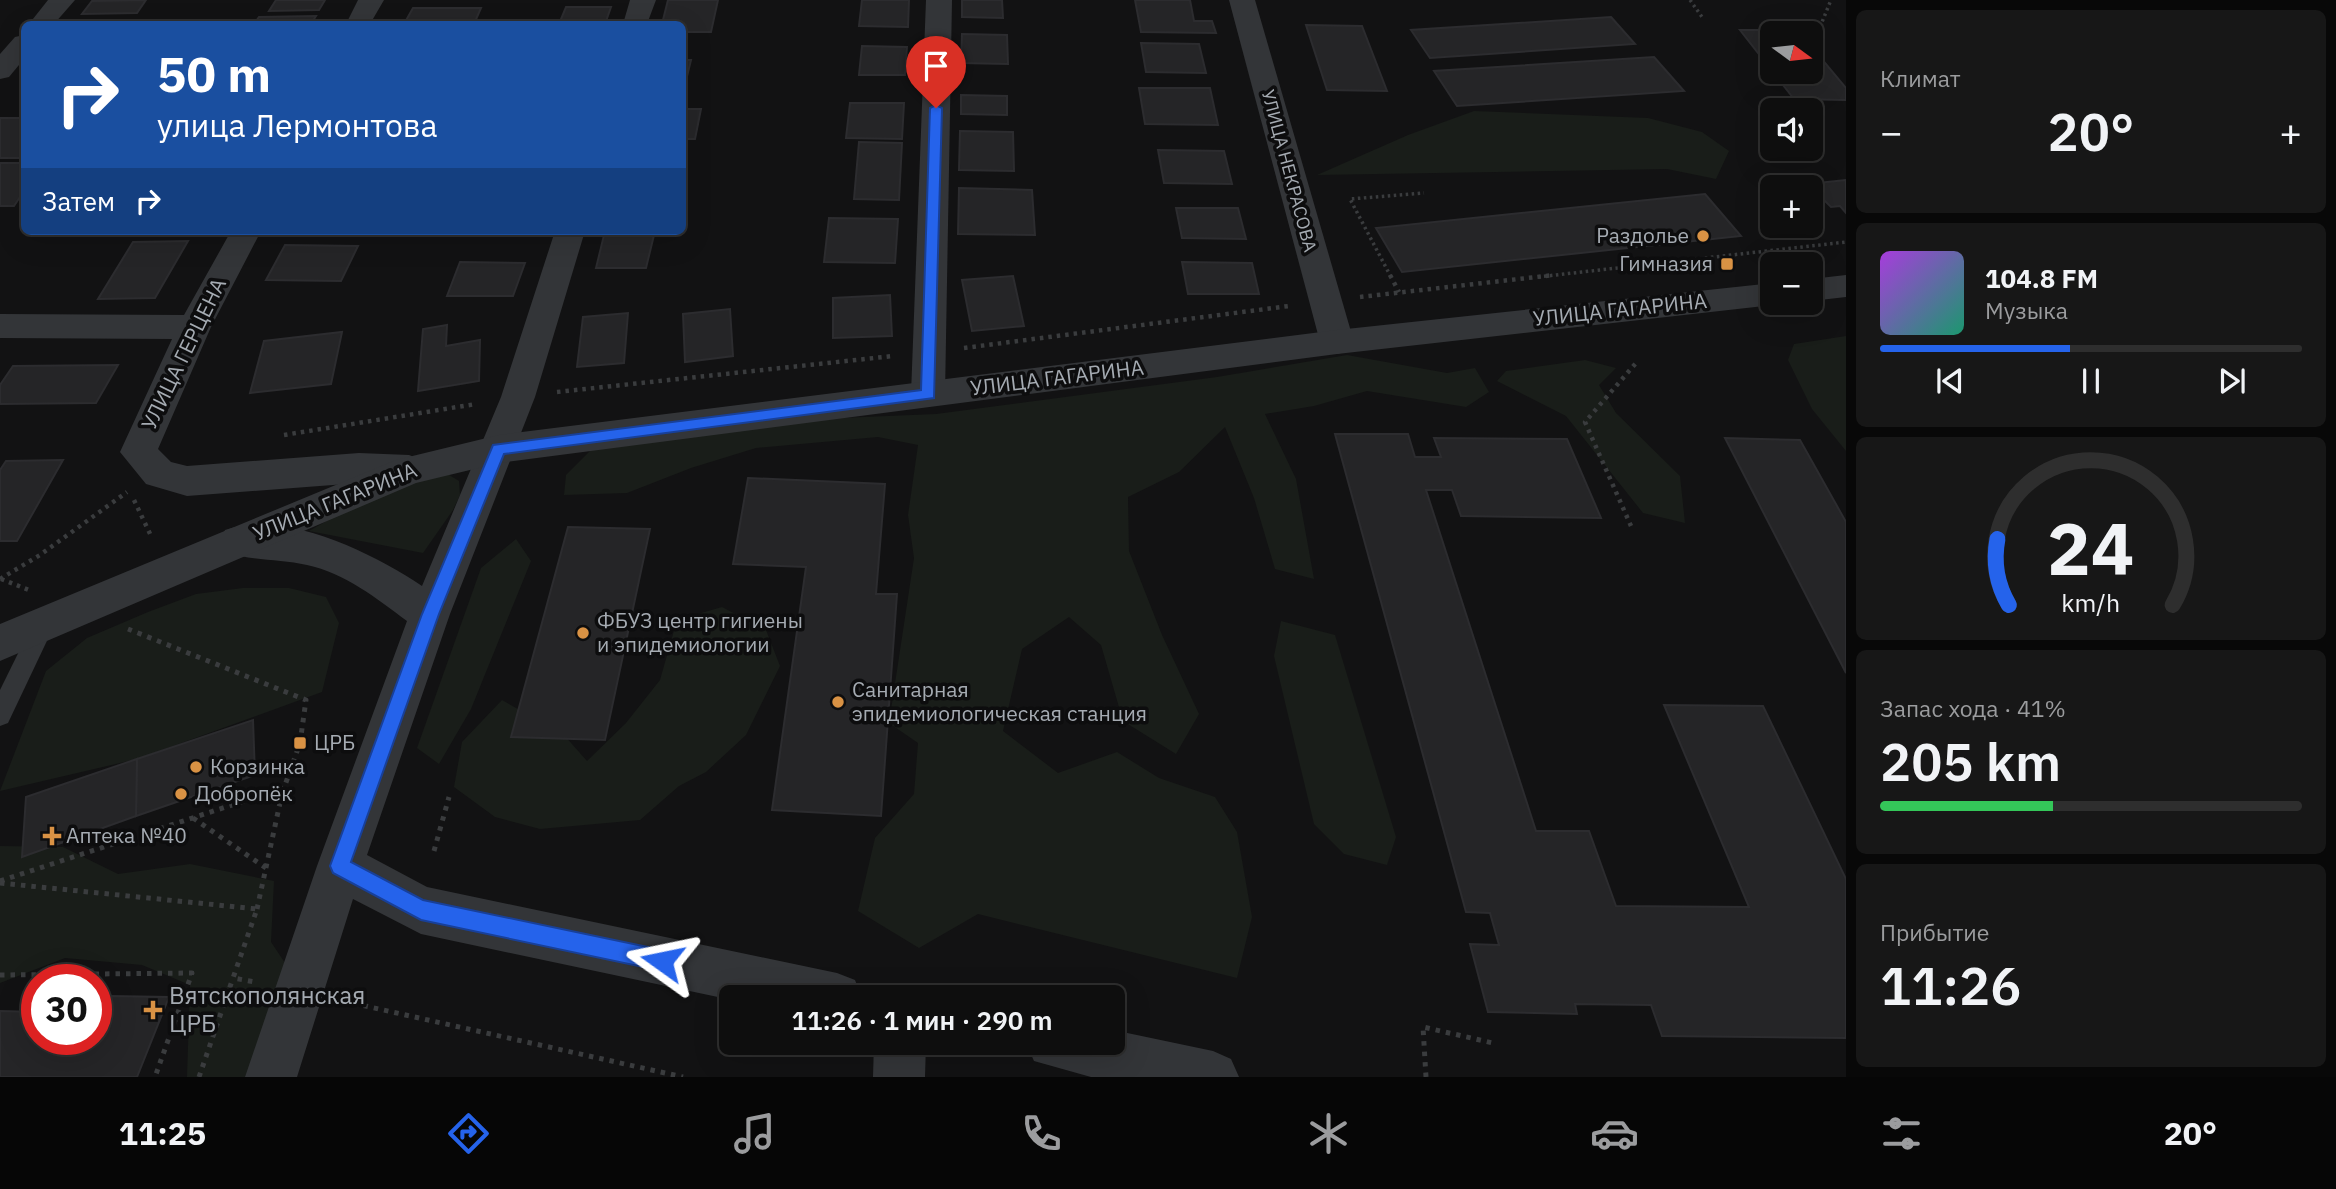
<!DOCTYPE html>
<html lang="ru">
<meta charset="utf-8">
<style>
body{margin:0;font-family:"IBM Plex Sans",sans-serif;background:#171717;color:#f1f3f6;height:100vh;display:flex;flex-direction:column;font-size:26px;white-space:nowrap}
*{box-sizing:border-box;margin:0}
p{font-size:23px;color:#9b9c9e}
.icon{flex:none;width:38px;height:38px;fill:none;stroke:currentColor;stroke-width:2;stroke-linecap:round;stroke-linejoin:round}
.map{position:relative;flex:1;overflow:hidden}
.drawer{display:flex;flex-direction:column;gap:10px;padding:10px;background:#080808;width:490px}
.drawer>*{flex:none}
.top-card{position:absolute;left:21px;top:21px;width:665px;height:214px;border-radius:10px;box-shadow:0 7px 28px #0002,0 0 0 2px #2e2e2e;background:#1a4fa0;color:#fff;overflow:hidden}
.needle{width:46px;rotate:105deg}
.buttons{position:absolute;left:1760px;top:21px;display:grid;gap:14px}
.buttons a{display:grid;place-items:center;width:63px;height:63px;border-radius:10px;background:#0e0e0e;box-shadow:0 7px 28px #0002,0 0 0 2px #2e2e2e;font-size:35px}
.speed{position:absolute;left:21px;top:964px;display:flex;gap:14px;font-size:35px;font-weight:700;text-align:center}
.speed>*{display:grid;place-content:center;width:91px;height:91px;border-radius:50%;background:#0e0e0e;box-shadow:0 7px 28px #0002,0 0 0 2px #2e2e2e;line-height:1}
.speed .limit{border:10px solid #d22;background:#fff;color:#111}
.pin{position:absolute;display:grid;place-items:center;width:60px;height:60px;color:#fff;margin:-72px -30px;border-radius:50% 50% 50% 0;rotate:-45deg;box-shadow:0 0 7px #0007}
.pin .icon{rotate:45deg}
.me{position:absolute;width:77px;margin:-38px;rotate:282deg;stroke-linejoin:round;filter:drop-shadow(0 0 5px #0008)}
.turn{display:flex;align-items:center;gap:24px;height:147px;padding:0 21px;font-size:32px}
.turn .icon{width:91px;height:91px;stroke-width:2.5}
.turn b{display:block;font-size:49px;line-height:60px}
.then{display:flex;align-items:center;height:66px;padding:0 21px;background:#0003;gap:14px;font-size:26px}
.big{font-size:52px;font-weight:600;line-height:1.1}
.drawer .card{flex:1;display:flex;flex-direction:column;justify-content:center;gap:10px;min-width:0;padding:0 24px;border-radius:10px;background:#171717}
.drawer .dial{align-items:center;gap:0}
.dial svg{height:182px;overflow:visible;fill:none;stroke:#2e2e2e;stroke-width:7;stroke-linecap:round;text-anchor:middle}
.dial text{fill:#f1f3f6;stroke:none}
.song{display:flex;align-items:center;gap:21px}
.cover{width:84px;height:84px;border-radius:10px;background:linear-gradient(135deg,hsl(280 70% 55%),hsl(160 70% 35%))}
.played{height:7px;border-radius:4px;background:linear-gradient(90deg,#2563eb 45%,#2e2e2e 45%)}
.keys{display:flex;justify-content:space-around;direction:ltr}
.heat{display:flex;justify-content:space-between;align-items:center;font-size:38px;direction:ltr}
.charge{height:10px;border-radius:5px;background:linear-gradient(90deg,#34c759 41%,#2e2e2e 0)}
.trip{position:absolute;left:719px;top:985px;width:406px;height:70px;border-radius:10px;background:#0e0e0e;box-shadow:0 7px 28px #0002,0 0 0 2px #2e2e2e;font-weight:600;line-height:70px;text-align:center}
.dock{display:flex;height:112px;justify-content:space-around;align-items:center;background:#060606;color:#9b9c9e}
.dock .icon{width:49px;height:49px}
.dock .on{color:#2563eb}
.dock b{font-size:32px;color:#f1f3f6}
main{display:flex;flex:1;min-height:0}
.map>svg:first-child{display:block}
</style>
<main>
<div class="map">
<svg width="1846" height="1077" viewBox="0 0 1846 1077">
<rect width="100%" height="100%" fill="#121213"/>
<g fill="#191d19">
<polygon points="1474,111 1648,118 1702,132 1729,151 1716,179 1667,169 1317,175 1408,135"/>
<polygon points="1846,336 1846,451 1812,409 1788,360 1794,344"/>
<polygon points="1347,355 1447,373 1475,368 1489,392 1466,407 1367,391 1314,406 1265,414 1296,479 1314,579 1275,569 1254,498 1225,427 1179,472 1128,497 1129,551 1162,635 1199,714 1176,754 1123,721 1101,645 1069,617 1022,649 1003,731 1058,773 1117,752 1159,778 1215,797 1237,832 1252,917 1237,978 978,914 919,948 858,911 875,838 914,794 918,743 889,723 914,558 908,515 918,445 878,437 756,448 691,468 627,493 564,495 566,475 594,447 840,418 936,414 1217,377"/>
<polygon points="1585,360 1616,368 1599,385 1616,413 1680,476 1685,523 1643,513 1566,416 1497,381 1506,371"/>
<polygon points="441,470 459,481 460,495 453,510 423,553 309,531 397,481"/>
<polygon points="516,539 531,561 471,709 439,764 417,748 481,568"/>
<polygon points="243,588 289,588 326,597 339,623 322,692 137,759 0,791 46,671 87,638 148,612 196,594"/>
<polygon points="722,607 766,630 780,666 746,735 706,772 679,786 640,820 540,829 495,817 454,787 462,742 502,700 564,735 587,761 626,723 660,680 677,620"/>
<polygon points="1281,621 1335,635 1396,837 1387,865 1344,854 1314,824 1274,656"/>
<polygon points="0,846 63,847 118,874 190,864 274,881 271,942 293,975 262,1077 187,1077 190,985 142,965 65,958 0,983"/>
</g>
<g fill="#252527" stroke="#2c2c2f" stroke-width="2">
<polygon points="146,0 137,13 82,14 92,1"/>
<polygon points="276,0 325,0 319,10 269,11"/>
<polygon points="668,0 718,0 711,32 682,32 682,24 662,24"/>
<polygon points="862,0 909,0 908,27 859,26"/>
<polygon points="962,0 1002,0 1003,18 962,17"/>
<polygon points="1135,0 1190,0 1194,21 1212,21 1216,33 1141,32"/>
<polygon points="566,7 611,7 605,24 559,24"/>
<polygon points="413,8 481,8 474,24 404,24"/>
<polygon points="316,16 311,24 254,24 259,17"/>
<polygon points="1611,17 1635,44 1430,58 1411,30"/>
<polygon points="1306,25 1362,26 1387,91 1327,90"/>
<polygon points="1740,30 1799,30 1801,33 1773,33 1773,72 1811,72 1811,46 1846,88 1846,100 1794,99"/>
<polygon points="962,34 1007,35 1008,64 961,63"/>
<polygon points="1141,43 1199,44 1206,73 1146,72"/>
<polygon points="862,46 907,47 905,75 859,75"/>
<polygon points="1654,57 1684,91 1457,106 1434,71"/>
<polygon points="682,60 691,60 684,89 682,89"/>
<polygon points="1139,88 1210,88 1218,125 1145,124"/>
<polygon points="961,95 1007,96 1007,115 961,114"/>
<polygon points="850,103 904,103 902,139 846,138"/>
<polygon points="682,109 701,109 695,139 682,139"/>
<rect x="0" y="118" width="24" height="40"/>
<polygon points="960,131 1013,132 1014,171 959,170"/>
<polygon points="859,142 902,143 899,200 854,199"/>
<polygon points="1158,150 1224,151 1232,184 1164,183"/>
<polygon points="0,163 24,163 24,191 14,206 0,206"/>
<polygon points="1846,180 1846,213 1840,206 1831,207 1808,184"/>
<polygon points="959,188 1032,190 1035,235 958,234"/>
<polygon points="1705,194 1741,236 1402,272 1376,228"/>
<polygon points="1176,208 1238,208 1246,239 1182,238"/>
<polygon points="829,218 898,219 895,263 824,262"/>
<polygon points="605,231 655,231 646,268 596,268"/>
<polygon points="188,241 155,298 98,299 133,242"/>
<polygon points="285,245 358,246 341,281 266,280"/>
<polygon points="460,262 525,263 513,296 447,296"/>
<polygon points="1182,262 1252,263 1259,294 1188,294"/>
<polygon points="1013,276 1024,326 972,331 962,280"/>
<polygon points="890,295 892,336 833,338 833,298"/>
<polygon points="730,309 733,356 685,362 683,314"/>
<polygon points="628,313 624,363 577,367 583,317"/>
<polygon points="447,325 446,346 480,340 479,381 418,391 423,329"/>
<polygon points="342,332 331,384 250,393 264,341"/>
<polygon points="118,365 96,403 0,404 0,385 13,366"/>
<polygon points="1335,434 1408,434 1415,457 1441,457 1434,438 1567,439 1601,518 1461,516 1452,490 1426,490 1536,831 1589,831 1616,906 1749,907 1664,705 1763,706 1846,879 1846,1038 1662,1036 1651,1005 1575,1004 1577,1014 1488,1012 1470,944 1499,945 1490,913 1466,912"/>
<polygon points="1725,438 1800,440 1846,522 1846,673"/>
<polygon points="63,460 17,541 0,541 0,470 6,461"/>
<polygon points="748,478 885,484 876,594 897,594 881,816 772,810 806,567 733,564"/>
<polygon points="568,527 650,529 605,740 511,737"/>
<polygon points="253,720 255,775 136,816 137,759"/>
<polygon points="137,759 136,816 22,857 26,797"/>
<polygon points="110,996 169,997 137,1077 0,1077 0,1011 37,1012 37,1040 96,1040 96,1012 103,1012"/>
</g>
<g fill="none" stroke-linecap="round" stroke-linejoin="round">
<g stroke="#3a3c3e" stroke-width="3.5" stroke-dasharray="2.5 3.5" stroke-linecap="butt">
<polyline points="1690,0 1702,17"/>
<polyline points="1820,27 1831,0"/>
<polyline points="1391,277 1350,199 1424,193"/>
<polyline points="1538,277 1846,242"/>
</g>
<g stroke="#3a3c3e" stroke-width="4.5" stroke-dasharray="3.5 5" stroke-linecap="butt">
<polyline points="1390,275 1399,292"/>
<polyline points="1360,297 1554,275"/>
<polyline points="964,348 1289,306"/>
<polyline points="557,392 893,356"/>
<polyline points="284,435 476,404"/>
<polyline points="134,500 152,538"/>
<polyline points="1631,526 1585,422 1636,363"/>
<polyline points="0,579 40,555 127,492"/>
<polyline points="1,579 29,590"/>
</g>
<g stroke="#3a3c3e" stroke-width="5" stroke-dasharray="4.5 6" stroke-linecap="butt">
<polyline points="193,818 266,868"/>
<polyline points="434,851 449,797"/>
<polyline points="0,881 284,788 300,743 306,700 128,629"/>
<polyline points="0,883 257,909 233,978 255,982"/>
<polyline points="257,909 283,789"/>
<polyline points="0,975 192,973 155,1077"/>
<polyline points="343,1001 683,1077"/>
<polyline points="199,1077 233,978"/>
<polyline points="1426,1077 1423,1027 1493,1043"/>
</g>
<polygon fill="#333538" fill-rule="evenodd" points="43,616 51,619 54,626 8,723 0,726 0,690 35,619"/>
<g fill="#333538" fill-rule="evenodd">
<polygon points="48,0 75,0 54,24 29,24"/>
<polygon points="358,0 384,0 370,24 346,24"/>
<polygon points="630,0 656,0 647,24 623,24"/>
<polygon points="926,0 952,0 945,394 940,403 928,407 916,403 911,394"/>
<polygon points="1229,0 1255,0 1354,342 1349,351 1337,354 1325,351 1320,342"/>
<polygon points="24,35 24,59 9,77 0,79 0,54 15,37"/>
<polygon points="231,231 261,231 211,327 158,449 171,462 187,466 359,453 409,455 422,460 427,470 422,480 409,485 359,483 187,496 146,484 120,452 172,339 0,338 0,314 184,315"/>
<path d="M555,231H585L535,397L450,614L367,855L427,887L837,973L855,980L862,998H732V1000L421,934L353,899L297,1077H245L317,866L407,621C376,598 345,573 307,565C280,559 251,561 225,552L220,541L225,530C284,509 373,553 422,586L501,397Z"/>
<polygon points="1113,1030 1213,1051 1231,1059 1239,1077 1091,1077 1034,1061 1026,1043 1113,1043"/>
<polygon points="874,1043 926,1043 925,1077 873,1077"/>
</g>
<g fill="#333538" fill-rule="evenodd">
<polygon points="1846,275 1846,297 1811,301 1811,279"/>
<polygon points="1773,283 1773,303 1782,303 1773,305 1337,354 499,463 416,483 0,661 0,624 396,460 499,435 1337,330"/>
</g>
</g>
<polygon fill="#2563eb" stroke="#184099" stroke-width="2" points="936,105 942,108 934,398 504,454 439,614 351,862 423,900 662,950 669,953 672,961 669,968 662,971 421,920 333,873 330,866 422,614 493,445 921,390 930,108"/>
<g fill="#d99244" stroke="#0d0d0e" stroke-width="2.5">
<circle cx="1703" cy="236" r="7"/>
<rect x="1720" y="257" width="14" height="14" rx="3.5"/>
<circle cx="583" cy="633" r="7"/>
<circle cx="838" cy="702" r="7"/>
<rect x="293" y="736" width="14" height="14" rx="3.5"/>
<circle cx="196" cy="767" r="7"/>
<circle cx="181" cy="794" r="7"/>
<path d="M48.5 825.5h7v7h7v7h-7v7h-7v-7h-7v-7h7z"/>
<path d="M149.5 999.5h7v7h7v7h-7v7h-7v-7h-7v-7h7z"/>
</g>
<g text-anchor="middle" stroke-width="7" stroke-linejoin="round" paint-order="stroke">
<g font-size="18" fill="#a5abb2" stroke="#0d0d0e">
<text transform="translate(1289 171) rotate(75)" y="6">УЛИЦА НЕКРАСОВА</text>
</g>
<g font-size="21" fill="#a5abb2" stroke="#0d0d0e" text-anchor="start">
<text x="1689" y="243" text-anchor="end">Раздолье</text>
<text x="1713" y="271" text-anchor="end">Гимназия</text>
<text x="597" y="628">ФБУЗ центр гигиены<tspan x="597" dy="24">и эпидемиологии</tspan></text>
<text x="852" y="697">Санитарная<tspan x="852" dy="24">эпидемиологическая станция</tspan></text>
<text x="314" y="750">ЦРБ</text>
<text x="210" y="774">Корзинка</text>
<text x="195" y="801">Добропёк</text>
<text x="66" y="843">Аптека №40</text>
</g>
<g font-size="21" fill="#a5abb2" stroke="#0d0d0e">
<text transform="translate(1620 310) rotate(-6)" y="7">УЛИЦА ГАГАРИНА</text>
<text transform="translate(184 354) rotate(-64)" y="7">УЛИЦА ГЕРЦЕНА</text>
<text transform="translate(1057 378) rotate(-7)" y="7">УЛИЦА ГАГАРИНА</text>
<text transform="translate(335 502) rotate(-22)" y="7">УЛИЦА ГАГАРИНА</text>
</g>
<g font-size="24" fill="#a5abb2" stroke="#0d0d0e" text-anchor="start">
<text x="169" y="1004">Вятскополянская<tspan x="169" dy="28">ЦРБ</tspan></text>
</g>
</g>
</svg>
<div class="buttons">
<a><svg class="needle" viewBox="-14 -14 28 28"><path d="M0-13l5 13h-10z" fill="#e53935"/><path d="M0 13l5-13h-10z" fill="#9b9c9e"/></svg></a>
<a><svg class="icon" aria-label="sound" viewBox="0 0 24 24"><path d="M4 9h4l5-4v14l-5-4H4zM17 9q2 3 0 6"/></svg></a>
<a>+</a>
<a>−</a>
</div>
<div class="speed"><div class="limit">30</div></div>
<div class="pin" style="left:936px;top:108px;background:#d93025"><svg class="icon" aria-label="arrive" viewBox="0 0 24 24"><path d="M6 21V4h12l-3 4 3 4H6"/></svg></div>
<svg class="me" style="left:662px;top:961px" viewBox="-20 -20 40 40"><path d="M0-17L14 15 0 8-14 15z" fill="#2563eb" stroke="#fff" stroke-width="4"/></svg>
<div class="trip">11:26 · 1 мин · 290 m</div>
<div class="top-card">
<div class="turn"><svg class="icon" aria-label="right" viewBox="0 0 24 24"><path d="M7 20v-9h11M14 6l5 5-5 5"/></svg><div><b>50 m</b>улица Лермонтова</div></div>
<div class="then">Затем<svg class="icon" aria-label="right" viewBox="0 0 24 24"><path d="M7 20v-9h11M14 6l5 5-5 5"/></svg></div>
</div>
</div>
<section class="drawer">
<div class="card"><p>Климат</p>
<div class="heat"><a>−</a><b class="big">20°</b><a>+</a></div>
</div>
<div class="card">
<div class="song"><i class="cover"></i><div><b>104.8 FM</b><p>Музыка</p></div></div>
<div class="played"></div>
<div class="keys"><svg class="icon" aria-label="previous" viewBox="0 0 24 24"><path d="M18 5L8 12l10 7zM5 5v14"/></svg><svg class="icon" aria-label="pause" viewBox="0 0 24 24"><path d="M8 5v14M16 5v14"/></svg><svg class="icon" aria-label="next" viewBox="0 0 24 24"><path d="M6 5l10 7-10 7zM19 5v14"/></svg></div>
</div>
<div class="card dial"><svg viewBox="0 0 100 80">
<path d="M14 69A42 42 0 1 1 86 69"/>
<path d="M14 69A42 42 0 0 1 9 40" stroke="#2563eb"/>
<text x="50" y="56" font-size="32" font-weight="700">24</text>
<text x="50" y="72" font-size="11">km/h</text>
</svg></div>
<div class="card"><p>Запас хода · 41%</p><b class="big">205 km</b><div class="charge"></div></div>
<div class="card"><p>Прибытие</p><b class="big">11:26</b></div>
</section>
</main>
<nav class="dock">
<b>11:25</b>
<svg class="icon on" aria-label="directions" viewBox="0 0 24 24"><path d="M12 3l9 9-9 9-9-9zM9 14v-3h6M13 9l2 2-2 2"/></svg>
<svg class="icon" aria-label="music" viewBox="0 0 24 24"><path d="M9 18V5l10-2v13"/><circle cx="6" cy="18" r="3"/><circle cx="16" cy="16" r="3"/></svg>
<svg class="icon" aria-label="phone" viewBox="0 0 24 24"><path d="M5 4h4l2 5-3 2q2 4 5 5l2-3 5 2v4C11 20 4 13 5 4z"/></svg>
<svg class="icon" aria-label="climate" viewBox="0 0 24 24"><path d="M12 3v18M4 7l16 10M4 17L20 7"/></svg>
<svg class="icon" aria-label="car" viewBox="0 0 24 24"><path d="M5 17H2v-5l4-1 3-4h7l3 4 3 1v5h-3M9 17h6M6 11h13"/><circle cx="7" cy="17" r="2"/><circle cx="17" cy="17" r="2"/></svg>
<svg class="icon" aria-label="filters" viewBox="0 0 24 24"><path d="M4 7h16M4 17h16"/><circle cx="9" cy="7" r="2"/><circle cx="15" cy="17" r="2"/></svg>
<b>20°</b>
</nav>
